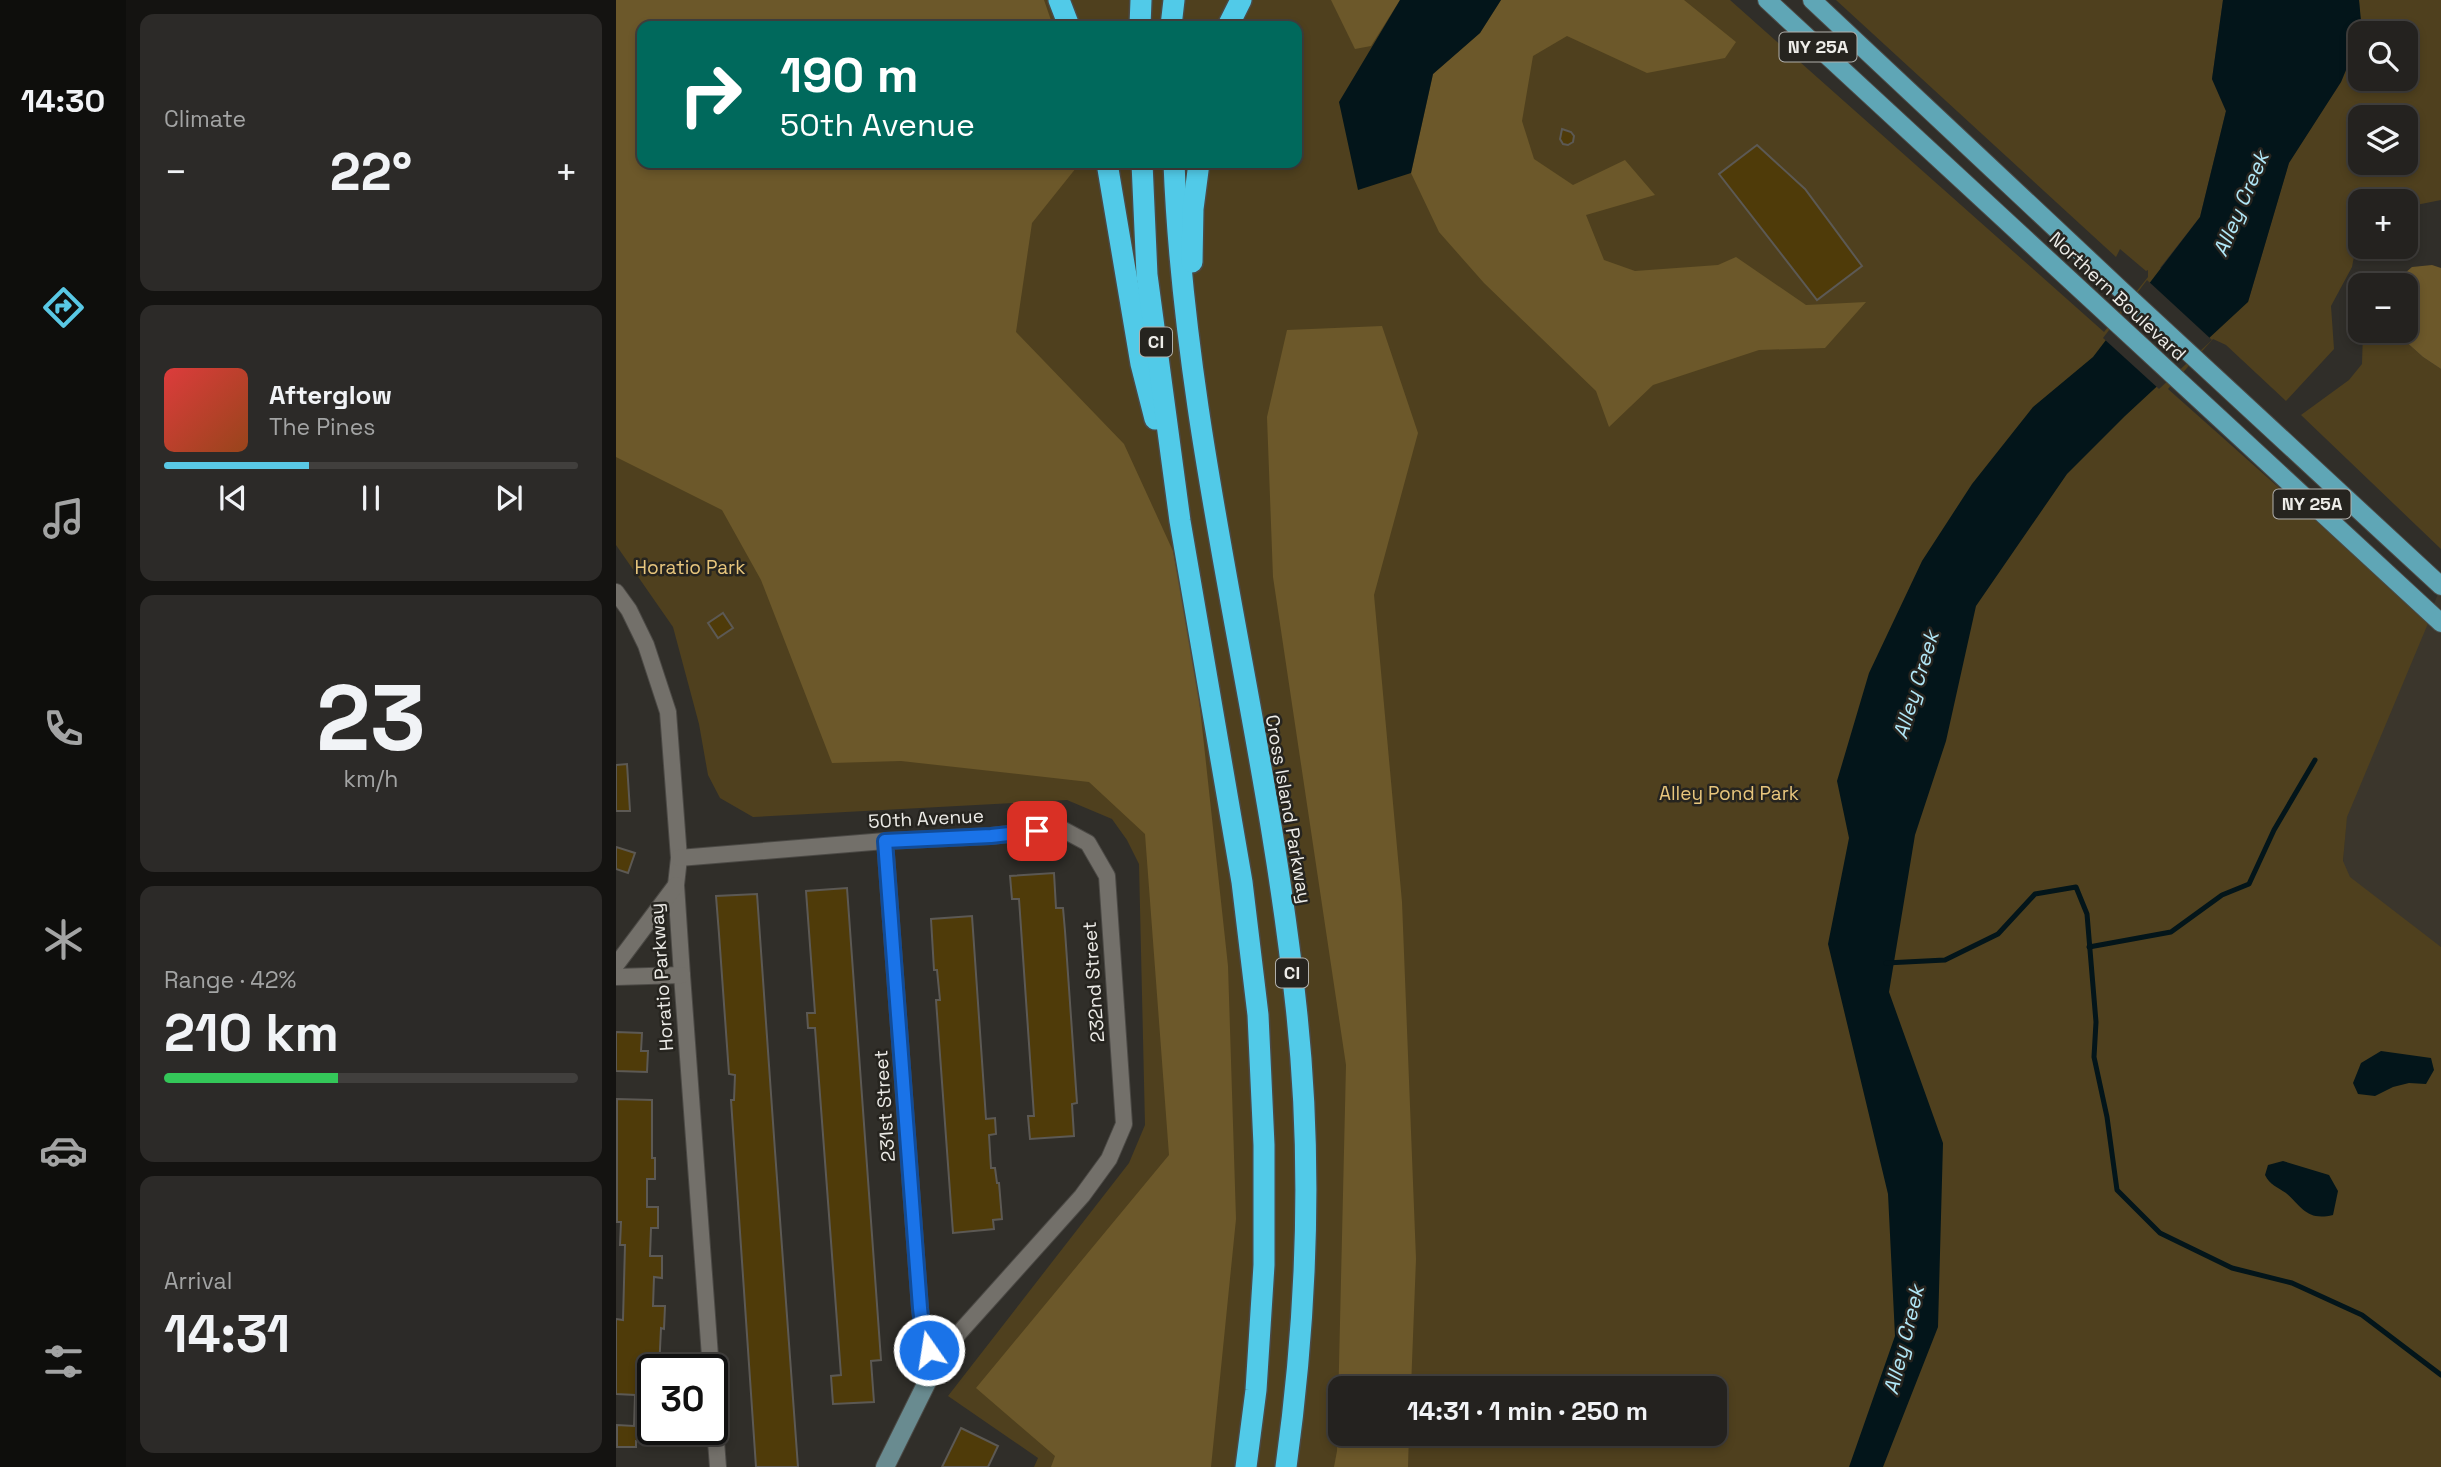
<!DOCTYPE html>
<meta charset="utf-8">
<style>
body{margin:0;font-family:"Space Grotesk",sans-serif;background:#2c2a28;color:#f1f3f6;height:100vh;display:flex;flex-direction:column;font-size:26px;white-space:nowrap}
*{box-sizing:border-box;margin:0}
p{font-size:23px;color:#a3a4a4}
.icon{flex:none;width:38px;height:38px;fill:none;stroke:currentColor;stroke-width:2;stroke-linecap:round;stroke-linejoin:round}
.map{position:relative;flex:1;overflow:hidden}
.sheet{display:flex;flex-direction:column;gap:14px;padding:14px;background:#141311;width:490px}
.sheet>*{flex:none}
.top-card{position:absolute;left:21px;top:21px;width:665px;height:147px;border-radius:14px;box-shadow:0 4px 10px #0003,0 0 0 2px #413f3d;background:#00695c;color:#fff;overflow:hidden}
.tools{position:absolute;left:1732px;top:21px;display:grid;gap:14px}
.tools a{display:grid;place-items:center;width:70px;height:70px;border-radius:14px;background:#24221f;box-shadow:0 4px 10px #0003,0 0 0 2px #413f3d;font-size:35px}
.speed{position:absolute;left:21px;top:1354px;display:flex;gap:14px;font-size:35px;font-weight:700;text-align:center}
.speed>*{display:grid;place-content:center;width:91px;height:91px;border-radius:50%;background:#24221f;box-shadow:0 4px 10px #0003,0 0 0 2px #413f3d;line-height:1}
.speed .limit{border:4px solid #111;border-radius:10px;background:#fff;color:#111}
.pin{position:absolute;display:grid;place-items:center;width:60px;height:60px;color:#fff;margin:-30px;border-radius:14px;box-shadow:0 4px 10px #0006}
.me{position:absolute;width:77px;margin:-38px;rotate:347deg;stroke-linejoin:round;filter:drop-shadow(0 0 5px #0008)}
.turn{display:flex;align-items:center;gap:24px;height:147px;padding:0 28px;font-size:32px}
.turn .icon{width:91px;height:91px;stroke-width:2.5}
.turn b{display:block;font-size:49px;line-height:60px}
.big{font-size:52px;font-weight:600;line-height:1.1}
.sheet .card{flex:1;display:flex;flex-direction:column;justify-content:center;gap:10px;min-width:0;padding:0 24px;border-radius:14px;background:#2c2a28}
.sheet .dial{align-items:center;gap:0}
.dial b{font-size:91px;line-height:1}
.song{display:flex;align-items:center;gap:21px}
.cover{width:84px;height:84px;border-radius:10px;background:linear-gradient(135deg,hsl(0 70% 55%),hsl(20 70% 35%))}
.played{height:7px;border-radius:4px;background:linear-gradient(90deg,#59c8e5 35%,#413f3d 35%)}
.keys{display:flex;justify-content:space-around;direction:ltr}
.heat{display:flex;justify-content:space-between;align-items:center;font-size:38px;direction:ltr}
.charge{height:10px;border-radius:5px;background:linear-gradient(90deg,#34c759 42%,#413f3d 0)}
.trip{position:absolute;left:712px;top:1376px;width:399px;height:70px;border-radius:14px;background:#24221f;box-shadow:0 4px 10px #0003,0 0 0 2px #413f3d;font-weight:600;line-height:70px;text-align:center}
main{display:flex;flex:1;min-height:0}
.tabs{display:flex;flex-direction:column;width:126px;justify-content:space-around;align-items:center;background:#0e0e0c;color:#a3a4a4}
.tabs .icon{width:49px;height:49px}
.tabs .current{color:#59c8e5}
.tabs b{font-size:32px;color:#f1f3f6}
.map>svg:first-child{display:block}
</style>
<main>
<nav class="tabs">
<b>14:30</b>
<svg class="icon current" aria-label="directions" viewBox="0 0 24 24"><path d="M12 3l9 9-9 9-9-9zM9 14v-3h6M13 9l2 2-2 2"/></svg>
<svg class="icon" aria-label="music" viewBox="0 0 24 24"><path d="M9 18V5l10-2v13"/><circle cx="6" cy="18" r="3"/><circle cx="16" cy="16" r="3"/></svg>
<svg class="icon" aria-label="phone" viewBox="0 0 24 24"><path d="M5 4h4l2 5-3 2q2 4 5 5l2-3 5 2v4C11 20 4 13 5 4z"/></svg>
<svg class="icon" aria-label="climate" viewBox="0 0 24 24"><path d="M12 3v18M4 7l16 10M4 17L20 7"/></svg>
<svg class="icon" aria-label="car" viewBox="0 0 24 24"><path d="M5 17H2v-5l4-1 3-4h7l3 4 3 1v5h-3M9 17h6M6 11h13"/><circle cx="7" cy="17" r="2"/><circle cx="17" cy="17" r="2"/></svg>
<svg class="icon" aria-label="filters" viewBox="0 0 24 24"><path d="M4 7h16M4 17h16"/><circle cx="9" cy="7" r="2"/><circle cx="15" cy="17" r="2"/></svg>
</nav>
<section class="sheet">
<div class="card"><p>Climate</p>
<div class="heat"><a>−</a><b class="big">22°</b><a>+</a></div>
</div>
<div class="card">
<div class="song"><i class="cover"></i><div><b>Afterglow</b><p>The Pines</p></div></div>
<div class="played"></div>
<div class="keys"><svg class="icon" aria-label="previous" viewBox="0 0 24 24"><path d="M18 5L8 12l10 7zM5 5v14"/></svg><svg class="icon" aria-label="pause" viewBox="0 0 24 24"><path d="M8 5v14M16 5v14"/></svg><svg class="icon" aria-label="next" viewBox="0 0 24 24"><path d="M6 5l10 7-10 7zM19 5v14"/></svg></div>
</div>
<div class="card dial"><b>23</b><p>km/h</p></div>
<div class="card"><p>Range · 42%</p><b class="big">210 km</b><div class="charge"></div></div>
<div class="card"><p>Arrival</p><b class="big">14:31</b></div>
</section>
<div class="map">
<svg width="1825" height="1467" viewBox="0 0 1825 1467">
<rect width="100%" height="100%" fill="#302e29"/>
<polygon fill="#3b362c" points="1825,587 1825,947 1725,887 1731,812"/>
<g fill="#4f401e" fill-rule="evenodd">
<path d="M0,0H1114L1488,332L1532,277V270L1530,271L1504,249L1500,257L1220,0H1607L1596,79L1610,111L1584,217L1544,268L1632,302L1673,162L1725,82L1745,35V79H1790V33H1745L1743,0H1825V200L1790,207V201H1745V237L1741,240L1736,267L1715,306L1718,349L1670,401L1610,345L1597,339L1552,389L1813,621L1731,817L1727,861L1734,877L1825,947V1467H418L422,1458L332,1396L513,1163L529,1125L523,864L511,840L496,819L451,800L137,817L104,798L92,775L83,724L57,627L0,545ZM26,26H681V163H26ZM1745,117H1790V163H1745ZM724,1388H1099V1433H724Z"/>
<polygon points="1747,331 1778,331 1807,357 1825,369 1825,549 1685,415 1733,380 1746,364"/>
</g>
<g fill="#6c582a">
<polygon points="0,0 428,0 437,26 26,26 26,163 464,163 416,223 400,332 508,444 557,551 580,671 612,966 620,1219 595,1467 435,1467 439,1456 360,1388 553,1155 529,834 473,782 285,761 216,763 145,580 106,510 0,457"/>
<polygon points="715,0 784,0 755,46 739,49"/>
<polygon points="885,0 1068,0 1120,42 1109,58 1031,73 951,36 917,56 906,121 918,159 957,185 1009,160 1039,195 970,215 988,260 1019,271 1102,265 1120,257 1190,305 1250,302 1209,348 1143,350 1037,385 993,427 980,391 868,283 823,232 795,173 817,74 864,33"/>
<polygon points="1816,265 1825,268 1825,369 1807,357 1778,331 1790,331 1790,285 1775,285 1796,267"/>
<polygon points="766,326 802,433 758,595 786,902 800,1259 795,1388 724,1388 724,1433 793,1433 792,1467 718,1467 721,1451 730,1065 657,577 651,417 671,330"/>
</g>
<g fill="#03151a">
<polygon points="784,0 885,0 864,33 817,74 795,173 742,190 723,102"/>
<polygon points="1607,0 1743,0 1746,31 1725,82 1673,163 1632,302 1509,416 1451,474 1360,606 1330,741 1299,835 1273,992 1327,1143 1322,1327 1267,1467 1233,1467 1279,1336 1272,1194 1212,944 1233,838 1221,781 1253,673 1306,561 1356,484 1417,407 1477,357 1584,217 1610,111 1596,79"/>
<polygon points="1765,1051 1815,1058 1818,1070 1810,1084 1793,1083 1777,1087 1759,1096 1742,1094 1737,1083 1745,1063"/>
<path d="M1667,1161L1713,1175L1722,1191L1717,1215C1691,1221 1687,1208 1670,1193C1661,1187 1654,1185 1649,1175L1652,1165Z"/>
</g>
<polygon fill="#302e29" points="1531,280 1596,340 1543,389 1487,338"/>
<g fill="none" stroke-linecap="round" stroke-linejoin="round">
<g stroke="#03151a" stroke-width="5">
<polyline points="1473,947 1555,932 1606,895 1633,884 1658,830 1699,760"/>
<polyline points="1270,963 1329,960 1382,934 1419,894 1460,887 1471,914 1480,1022 1478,1057 1491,1117 1501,1190 1544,1233 1616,1268 1676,1283 1746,1315 1825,1375"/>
</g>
</g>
<g fill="#4f3b09" stroke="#5c5954" stroke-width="2">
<polygon points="946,129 955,132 958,136 957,142 952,145 947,144 944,139"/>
<polygon points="1141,145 1189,189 1246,266 1201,300 1103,174"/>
<polygon points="107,613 117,628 102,638 92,623"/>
<polygon points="11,764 14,811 0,811 0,765"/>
<polygon points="0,847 19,853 12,873 0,869"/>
<polygon points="438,873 440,908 447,908 449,931 461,1103 456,1104 458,1136 414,1139 412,1116 418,1116 403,899 396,899 394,876"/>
<polygon points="231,888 265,1360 255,1361 258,1402 217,1404 215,1376 225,1375 199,1028 192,1028 191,1013 199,1013 190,891"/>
<polygon points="141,894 159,1151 182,1467 140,1467 115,1100 118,1100 119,1075 113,1074 103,934 100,896"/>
<polygon points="356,916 370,1119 379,1118 380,1134 373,1135 375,1168 379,1168 381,1183 383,1183 386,1219 377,1220 378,1229 337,1233 320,1000 324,1000 321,970 318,970 315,919"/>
<polygon points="0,1032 26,1033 25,1051 32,1051 31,1072 0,1071"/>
<polygon points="1,1099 36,1100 36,1158 39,1158 39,1179 31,1179 31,1207 42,1207 42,1228 35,1228 34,1256 46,1256 46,1278 38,1277 37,1306 49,1306 48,1329 45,1328 43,1370 37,1370 37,1442 20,1441 20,1447 1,1447 1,1425 18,1426 19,1395 0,1394 0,1319 7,1320 9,1245 4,1245 5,1222 1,1222"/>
<polygon points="345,1428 382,1446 372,1467 326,1467"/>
</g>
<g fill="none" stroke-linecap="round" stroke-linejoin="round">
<defs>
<g id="street">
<polyline points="0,592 13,610 30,645 52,712 63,858 60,885 66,975 95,1370"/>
<polyline points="269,841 304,1309 307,1334 319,1366"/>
<polyline points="63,858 269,841 375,836 444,828 472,843 491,876 508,1124 493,1159 466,1196 343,1333 319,1366"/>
<polyline points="0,965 60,885"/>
<polyline points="0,977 66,975"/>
<polyline points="96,1389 102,1467"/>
</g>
<polyline id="secondary" points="269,1467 319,1366"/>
<g id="primary">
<polyline points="1151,0 1825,623"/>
<polyline points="1196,0 1504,289 1825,586"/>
</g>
<g id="highway">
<polyline points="443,0 453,26"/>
<polyline points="524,26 525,0"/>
<polyline points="555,26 558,0"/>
<polyline points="612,26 625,0"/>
<polyline points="491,163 525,364 539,419"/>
<polyline points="526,163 531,275 564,521 626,882 642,1015 648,1145 648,1265 640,1390 630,1467"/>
<path d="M558,163C569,448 650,723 680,1006C697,1159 691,1315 670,1467"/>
<polyline points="576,262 577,209 583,163"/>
</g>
</defs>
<use href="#street" stroke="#4b4945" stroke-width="18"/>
<use href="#secondary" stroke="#4b4945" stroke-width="20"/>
<use href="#primary" stroke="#4b4945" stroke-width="20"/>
<use href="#highway" stroke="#4b4945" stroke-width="24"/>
<use href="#street" stroke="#73706a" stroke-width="16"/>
<use href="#secondary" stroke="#698b90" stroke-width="18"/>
<use href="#primary" stroke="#5fa6b6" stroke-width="18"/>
<use href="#highway" stroke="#51cae8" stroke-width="21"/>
</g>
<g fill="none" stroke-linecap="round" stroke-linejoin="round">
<defs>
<polyline id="route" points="313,1350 307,1334 304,1308 269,841 375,836 421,831"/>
</defs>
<use href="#route" stroke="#114b97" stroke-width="18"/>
<use href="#route" stroke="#1a73e8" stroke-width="12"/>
</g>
<g text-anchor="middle" stroke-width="5" stroke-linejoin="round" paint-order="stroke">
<g fill="#26241f" stroke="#b1b0ac" stroke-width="2">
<rect x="1163.5" y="32.5" width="77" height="29" rx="5"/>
<rect x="524" y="327.5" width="32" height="29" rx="5"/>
<rect x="1657.5" y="489.5" width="77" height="29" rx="5"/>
<rect x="660" y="958.5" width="32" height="29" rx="5"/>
</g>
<g font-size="18" font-weight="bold" fill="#edece8">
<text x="1202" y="53">NY 25A</text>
<text x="540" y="348">CI</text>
<text x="1696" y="510">NY 25A</text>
<text x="676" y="979">CI</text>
</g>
<g font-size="19" fill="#edece8" stroke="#26241f">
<text transform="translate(1502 296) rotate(43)" y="7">Northern Boulevard</text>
<text transform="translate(673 809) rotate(80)" y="7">Cross Island Parkway</text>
<text transform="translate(310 818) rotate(-3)" y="7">50th Avenue</text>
<text transform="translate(45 977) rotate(-94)" y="7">Horatio Parkway</text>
<text transform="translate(477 982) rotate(-94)" y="7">232nd Street</text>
<text transform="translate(268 1106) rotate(-94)" y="7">231st Street</text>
</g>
<g font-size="19" fill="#e8c67d" stroke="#26241f">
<text x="74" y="574">Horatio Park</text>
<text x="1113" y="800">Alley Pond Park</text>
</g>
<g font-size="21" font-style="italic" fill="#b1e7f7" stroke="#26241f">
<text transform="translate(1625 204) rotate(-67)" y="7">Alley Creek</text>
<text transform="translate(1300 685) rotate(-73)" y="7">Alley Creek</text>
<text transform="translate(1288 1340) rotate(-76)" y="7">Alley Creek</text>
</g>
</g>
</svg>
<div class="tools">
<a><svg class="icon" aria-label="search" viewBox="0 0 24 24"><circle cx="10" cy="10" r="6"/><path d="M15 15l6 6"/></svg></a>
<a><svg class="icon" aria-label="layers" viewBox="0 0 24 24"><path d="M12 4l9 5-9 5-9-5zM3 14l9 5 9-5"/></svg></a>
<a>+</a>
<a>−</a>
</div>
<div class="speed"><div class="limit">30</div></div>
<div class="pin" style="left:421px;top:831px;background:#d93025"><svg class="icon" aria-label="arrive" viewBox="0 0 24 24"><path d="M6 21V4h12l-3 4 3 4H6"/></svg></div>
<svg class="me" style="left:313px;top:1350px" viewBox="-20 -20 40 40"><circle r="17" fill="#1a73e8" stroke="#fff" stroke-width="3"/><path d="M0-11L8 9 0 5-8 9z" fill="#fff"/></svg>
<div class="trip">14:31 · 1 min · 250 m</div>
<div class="top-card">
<div class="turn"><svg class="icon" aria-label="right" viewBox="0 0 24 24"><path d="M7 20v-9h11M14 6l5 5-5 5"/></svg><div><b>190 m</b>50th Avenue</div></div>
</div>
</div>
</main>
